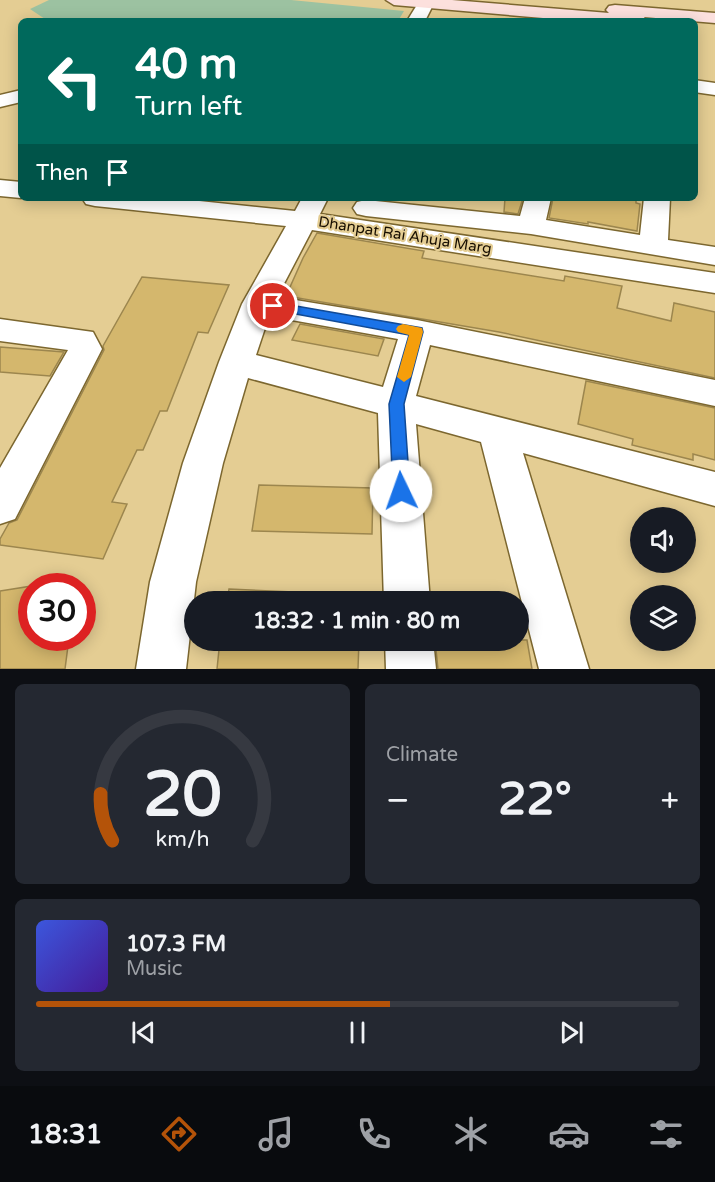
<!DOCTYPE html>
<meta charset="utf-8">
<style>
body{margin:0;font-family:"Varela Round",sans-serif;background:#242831;color:#f1f3f6;height:100vh;display:flex;flex-direction:column;font-size:22px;white-space:nowrap}
*{box-sizing:border-box;margin:0}
p{font-size:20px;color:#9ea1a6}
.icon{flex:none;width:33px;height:33px;fill:none;stroke:currentColor;stroke-width:2;stroke-linecap:round;stroke-linejoin:round}
.map{position:relative;height:669px;overflow:hidden}
.panel{display:flex;flex-direction:column;gap:15px;padding:15px;background:#0d0f14;flex:1}
.panel>*{flex:none}
.hud{position:absolute;left:18px;top:18px;width:680px;height:183px;border-radius:9px;box-shadow:0 3px 15px #0003;background:#00695c;color:#fff;overflow:hidden}
.fabs{position:absolute;left:630px;top:507px;display:grid;gap:12px}
.fabs a{display:grid;place-items:center;width:66px;height:66px;border-radius:50%;background:#171b24;box-shadow:0 3px 15px #0003;font-size:30px}
.speed{position:absolute;left:18px;top:573px;display:flex;gap:12px;font-size:30px;font-weight:700;text-align:center}
.speed>*{display:grid;place-content:center;width:78px;height:78px;border-radius:50%;background:#171b24;box-shadow:0 3px 15px #0003;line-height:1}
.speed .limit{border:9px solid #d22;background:#fff;color:#111}
.pin{position:absolute;display:grid;place-items:center;width:51px;height:51px;color:#fff;margin:-26px;border:3px solid #fff;border-radius:50%;box-shadow:0 2px 6px #0007}
.me{position:absolute;width:66px;margin:-33px;rotate:357deg;stroke-linejoin:round;filter:drop-shadow(0 0 4px #0008)}
.turn{display:flex;align-items:center;gap:21px;height:126px;padding:0 18px;font-size:27px}
.turn .icon{width:78px;height:78px;stroke-width:2.5}
.turn b{display:block;font-size:42px;line-height:51px}
.then{display:flex;align-items:center;height:57px;padding:0 18px;background:#0003;gap:12px;font-size:22px}
.big{font-size:45px;font-weight:700;line-height:1.1}
.panel .card{flex:1;display:flex;flex-direction:column;justify-content:center;gap:9px;min-width:0;padding:0 21px;border-radius:9px;background:#242831}
.panel .dial{align-items:center;gap:0}
.dial svg{height:156px;overflow:visible;fill:none;stroke:#363941;stroke-width:7;stroke-linecap:round;text-anchor:middle}
.dial text{fill:#f1f3f6;stroke:none}
.song{display:flex;align-items:center;gap:18px}
.cover{width:72px;height:72px;border-radius:9px;background:linear-gradient(135deg,hsl(230 70% 55%),hsl(260 70% 35%))}
.played{height:6px;border-radius:3px;background:linear-gradient(90deg,#b45309 55%,#363941 55%)}
.keys{display:flex;justify-content:space-around;direction:ltr}
.heat{display:flex;justify-content:space-between;align-items:center;font-size:33px;direction:ltr}
.panel .tiles{flex:1;display:grid;gap:15px;grid-template-columns:1fr 1fr}
.card:last-child{grid-column:span 2}
.trip{position:absolute;left:184px;top:591px;width:345px;height:60px;border-radius:30px;background:#171b24;box-shadow:0 3px 15px #0003;font-weight:700;line-height:60px;text-align:center}
.tab-bar{display:flex;height:96px;justify-content:space-around;align-items:center;background:#090b0e;color:#9ea1a6}
.tab-bar .icon{width:42px;height:42px}
.tab-bar .current{color:#b45309}
.tab-bar b{font-size:27px;color:#f1f3f6}
.map>svg:first-child{display:block}
</style>
<div class="map">
<svg width="715" height="669" viewBox="0 0 715 669">
<rect width="100%" height="100%" fill="#e4cd93"/>
<polygon fill="#9cc2a1" points="49,0 291,0 404,11 398,21 48,21 30,9"/>
<g fill="#d4b76d" stroke="#9c864e" stroke-width="1.5">
<polygon points="505,198 523,198 518,214 504,212"/>
<polygon points="553,198 636,198 636,203 640,204 637,231 588,222 588,224 549,218"/>
<polygon points="317,233 424,251 422,258 564,281 565,276 622,286 617,308 671,321 674,303 715,312 715,378 499,332 286,296 303,258"/>
<polygon points="142,277 229,285 208,333 198,332 167,411 160,411 143,450 137,450 112,502 127,504 103,559 0,545 0,539 9,523 17,520 104,350 103,346"/>
<polygon points="300,324 384,339 378,356 292,340"/>
<polygon points="0,347 64,352 50,376 0,372"/>
<polygon points="586,381 715,408 715,460 693,454 693,460 632,445 633,439 578,424"/>
<polygon points="259,485 373,488 372,534 252,531"/>
<polygon points="32,586 32,638 69,638 65,669 0,669 0,591"/>
<polygon points="229,589 361,595 361,602 227,602"/>
<polygon points="220,640 359,640 358,669 217,669"/>
<polygon points="435,640 527,640 532,669 438,669"/>
</g>
<g fill="none" stroke-linecap="round" stroke-linejoin="round">
<defs>
<g id="street">
<polygon points="420,0 432,0 434,3 425,21 407,21"/>
<polygon points="694,80 715,83 715,95 694,92"/>
<polygon points="21,90 21,102 0,107 0,95"/>
<polygon points="0,180 21,182 21,198 0,196"/>
<path d="M82,198H171L295,211L302,198H328L320,214L715,273V293L312,230L277,297L417,320L715,380V406L430,345L416,396L715,472V506L523,453L589,669H539L481,442L416,424L430,602H384L378,413L248,378L223,463L196,582L186,669H136L150,582L183,463L219,362L242,304L286,226L95,206L86,204ZM269,316L398,339L383,387L256,355Z"/>
<polygon points="525,198 551,198 546,220 640,235 644,198 670,198 668,240 715,247 715,265 531,234 366,216 357,214 353,208 357,202 366,200 520,216"/>
<polygon points="0,319 93,332 102,349 15,519 0,524 0,468 68,350 0,341"/>
<polygon points="385,640 433,640 436,669 386,669"/>
</g>
<polygon id="secondary" points="386,0 452,0 609,13 606,10 609,6 615,5 715,13 715,23 644,17 647,21 578,21 394,5"/>
</defs>
<use href="#street" stroke="#7c672f" stroke-width="3"/>
<use href="#secondary" stroke="#7c672f" stroke-width="3"/>
<use href="#street" fill="#fff" fill-rule="evenodd"/>
<use href="#secondary" fill="#fce0dd" fill-rule="evenodd"/>
</g>
<polygon fill="#1a73e8" stroke="#114b97" stroke-width="1.5" points="273,302 422,328 423,332 404,404 410,491 407,496 401,498 395,496 393,491 389,404 409,335 269,309 267,306"/>
<polygon fill="#f59e0b" points="403,324 422,328 423,332 411,377 404,382 397,377 409,335 398,332 396,329 398,326"/>
<g text-anchor="middle" stroke-width="4.5" stroke-linejoin="round" paint-order="stroke">
<g font-size="15" fill="#170e00" stroke="#e4cd93">
<text transform="translate(405 235) rotate(9)" y="5">Dhanpat Rai Ahuja Marg</text>
</g>
</g>
</svg>
<div class="fabs">
<a><svg class="icon" aria-label="sound" viewBox="0 0 24 24"><path d="M4 9h4l5-4v14l-5-4H4zM17 9q2 3 0 6"/></svg></a>
<a><svg class="icon" aria-label="layers" viewBox="0 0 24 24"><path d="M12 4l9 5-9 5-9-5zM3 14l9 5 9-5"/></svg></a>
</div>
<div class="speed"><div class="limit">30</div></div>
<div class="pin" style="left:273px;top:306px;background:#d93025"><svg class="icon" aria-label="arrive" viewBox="0 0 24 24"><path d="M6 21V4h12l-3 4 3 4H6"/></svg></div>
<svg class="me" style="left:401px;top:491px" viewBox="-20 -20 40 40"><circle r="19" fill="#fff"/><path d="M0-13L10 11 0 6-10 11z" fill="#1a73e8"/></svg>
<div class="trip">18:32 · 1 min · 80 m</div>
<div class="hud">
<div class="turn"><svg class="icon" aria-label="left" viewBox="0 0 24 24"><path d="M17 20v-9H6M10 6l-5 5 5 5"/></svg><div><b>40 m</b>Turn left</div></div>
<div class="then">Then<svg class="icon" aria-label="arrive" viewBox="0 0 24 24"><path d="M6 21V4h12l-3 4 3 4H6"/></svg></div>
</div>
</div>
<section class="panel">
<div class="tiles">
<div class="card dial"><svg viewBox="0 0 100 80">
<path d="M14 69A42 42 0 1 1 86 69"/>
<path d="M14 69A42 42 0 0 1 8 45" stroke="#b45309"/>
<text x="50" y="56" font-size="32" font-weight="700">20</text>
<text x="50" y="72" font-size="11">km/h</text>
</svg></div>
<div class="card"><p>Climate</p>
<div class="heat"><a>−</a><b class="big">22°</b><a>+</a></div>
</div>
<div class="card">
<div class="song"><i class="cover"></i><div><b>107.3 FM</b><p>Music</p></div></div>
<div class="played"></div>
<div class="keys"><svg class="icon" aria-label="previous" viewBox="0 0 24 24"><path d="M18 5L8 12l10 7zM5 5v14"/></svg><svg class="icon" aria-label="pause" viewBox="0 0 24 24"><path d="M8 5v14M16 5v14"/></svg><svg class="icon" aria-label="next" viewBox="0 0 24 24"><path d="M6 5l10 7-10 7zM19 5v14"/></svg></div>
</div>
</div>
</section>
<nav class="tab-bar">
<b>18:31</b>
<svg class="icon current" aria-label="directions" viewBox="0 0 24 24"><path d="M12 3l9 9-9 9-9-9zM9 14v-3h6M13 9l2 2-2 2"/></svg>
<svg class="icon" aria-label="music" viewBox="0 0 24 24"><path d="M9 18V5l10-2v13"/><circle cx="6" cy="18" r="3"/><circle cx="16" cy="16" r="3"/></svg>
<svg class="icon" aria-label="phone" viewBox="0 0 24 24"><path d="M5 4h4l2 5-3 2q2 4 5 5l2-3 5 2v4C11 20 4 13 5 4z"/></svg>
<svg class="icon" aria-label="climate" viewBox="0 0 24 24"><path d="M12 3v18M4 7l16 10M4 17L20 7"/></svg>
<svg class="icon" aria-label="car" viewBox="0 0 24 24"><path d="M5 17H2v-5l4-1 3-4h7l3 4 3 1v5h-3M9 17h6M6 11h13"/><circle cx="7" cy="17" r="2"/><circle cx="17" cy="17" r="2"/></svg>
<svg class="icon" aria-label="filters" viewBox="0 0 24 24"><path d="M4 7h16M4 17h16"/><circle cx="9" cy="7" r="2"/><circle cx="15" cy="17" r="2"/></svg>
</nav>
